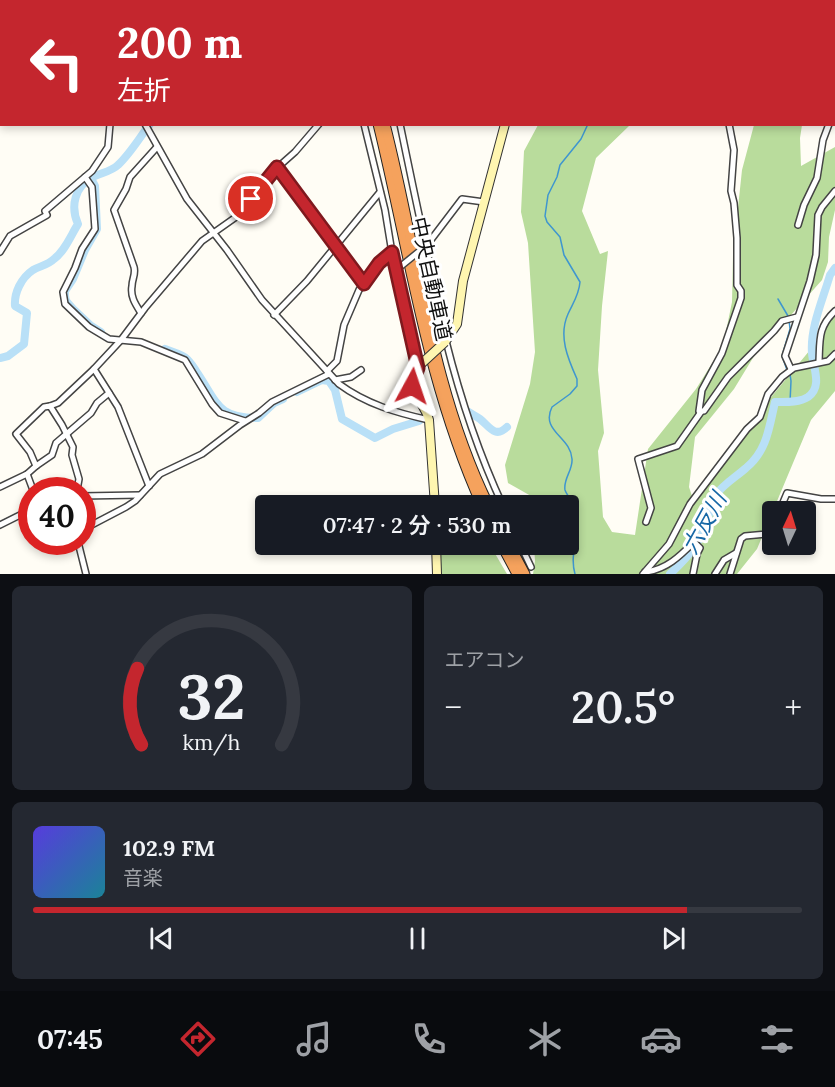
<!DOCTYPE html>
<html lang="ja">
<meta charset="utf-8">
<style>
body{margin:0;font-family:Lora,"Noto Sans JP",serif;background:#242831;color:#f1f3f6;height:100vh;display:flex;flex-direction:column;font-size:22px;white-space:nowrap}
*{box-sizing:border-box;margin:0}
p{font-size:20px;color:#9ea1a6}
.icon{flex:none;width:33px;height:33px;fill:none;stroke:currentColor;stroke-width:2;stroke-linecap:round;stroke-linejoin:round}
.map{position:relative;height:574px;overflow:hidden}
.panel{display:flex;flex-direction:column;gap:12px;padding:12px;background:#0d0f14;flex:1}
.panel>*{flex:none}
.top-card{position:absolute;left:0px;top:0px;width:836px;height:126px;box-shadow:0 3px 9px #0003;background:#c4262e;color:#fff;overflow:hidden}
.needle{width:39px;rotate:4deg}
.buttons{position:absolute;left:762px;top:501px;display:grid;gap:12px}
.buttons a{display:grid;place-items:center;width:54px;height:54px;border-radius:6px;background:#171b24;box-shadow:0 3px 9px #0003;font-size:30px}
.speed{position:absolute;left:18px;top:477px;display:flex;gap:12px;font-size:30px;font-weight:700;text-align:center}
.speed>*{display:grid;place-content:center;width:78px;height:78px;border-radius:50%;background:#171b24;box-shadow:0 3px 9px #0003;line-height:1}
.speed .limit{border:9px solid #d22;background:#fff;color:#111}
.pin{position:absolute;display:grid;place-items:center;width:51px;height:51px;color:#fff;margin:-26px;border:3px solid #fff;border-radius:50%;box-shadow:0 2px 6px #0007}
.me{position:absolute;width:66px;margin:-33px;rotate:5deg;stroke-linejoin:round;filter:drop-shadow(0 0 4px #0008)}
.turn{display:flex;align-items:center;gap:21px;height:126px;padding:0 18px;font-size:27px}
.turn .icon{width:78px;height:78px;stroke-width:2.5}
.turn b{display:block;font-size:42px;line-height:51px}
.big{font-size:45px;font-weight:600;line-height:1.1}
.panel .tile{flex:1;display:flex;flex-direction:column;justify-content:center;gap:9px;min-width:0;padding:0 21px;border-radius:9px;background:#242831}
.panel .dial{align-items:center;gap:0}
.dial svg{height:156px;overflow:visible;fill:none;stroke:#363941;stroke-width:7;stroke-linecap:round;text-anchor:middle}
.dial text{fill:#f1f3f6;stroke:none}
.song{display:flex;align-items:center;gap:18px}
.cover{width:72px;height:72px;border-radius:9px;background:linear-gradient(135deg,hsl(250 70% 55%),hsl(190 70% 35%))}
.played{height:6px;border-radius:3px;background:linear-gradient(90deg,#c4262e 85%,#363941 85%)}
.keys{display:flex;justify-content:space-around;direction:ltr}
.heat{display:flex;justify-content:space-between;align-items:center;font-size:33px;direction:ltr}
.panel .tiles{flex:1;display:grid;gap:12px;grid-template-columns:1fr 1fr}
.tile:last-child{grid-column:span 2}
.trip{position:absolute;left:255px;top:495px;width:324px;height:60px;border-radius:6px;background:#171b24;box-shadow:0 3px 9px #0003;font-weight:600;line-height:60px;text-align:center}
.tabs{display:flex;height:96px;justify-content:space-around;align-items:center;background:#090b0e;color:#9ea1a6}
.tabs .icon{width:42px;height:42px}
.tabs .active{color:#c4262e}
.tabs b{font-size:27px;color:#f1f3f6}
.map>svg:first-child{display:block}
</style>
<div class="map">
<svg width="835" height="574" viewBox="0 0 835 574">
<rect width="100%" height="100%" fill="#fffdf5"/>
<g fill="#b9dc9c">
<polygon points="538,125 630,125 596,158 582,211 600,254 608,251 602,306 598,370 604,433 598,451 603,517 612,532 635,535 648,449 696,389 723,346 732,302 733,255 742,170 754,125 802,125 800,138 801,166 835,147 835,210 829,237 828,262 822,280 791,315 765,338 734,389 695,437 689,487 693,499 731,456 772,396 824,333 835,305 835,391 811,420 757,549 737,574 533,574 535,561 534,545 568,544 568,506 531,505 531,496 508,483 505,465 530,384 535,352 528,243 521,212 524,151"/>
<polygon points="441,545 490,545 507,574 441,574"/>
</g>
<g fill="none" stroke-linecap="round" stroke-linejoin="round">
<g stroke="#3f96cf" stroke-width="1.5">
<polyline points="647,0 647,2"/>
<polyline points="47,213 66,197"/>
<polyline points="1,245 7,237"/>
<polyline points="778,299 788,316"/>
<polyline points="787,370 782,356 790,329 789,320"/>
<polyline points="790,374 791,381 790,402"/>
<path d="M575,574C569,554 580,535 578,514C578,504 568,499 565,490C563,479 573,470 572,459C571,437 540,431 552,407L570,394L577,386V379C568,359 558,336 568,314C573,303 579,295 580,282L564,255L560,237L547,222L545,216L548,195L557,177L560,165L581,139L588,124"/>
</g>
<g stroke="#b9e0f7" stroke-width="8">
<polyline points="91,178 95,186 97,229 85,250 73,279 65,291 65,296 66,301 73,309 90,325 101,332"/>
<path d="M165,349C172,352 182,354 187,359C191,363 195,369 198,374C218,404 218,418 258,418L274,403L283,399"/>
<path d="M0,358L8,356L24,344L27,313L15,306C14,293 21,278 33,270C40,266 48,265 54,259C65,251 71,235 78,224C70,206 75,186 93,177C101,173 112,171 118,165C130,154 140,137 150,124"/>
<polyline points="297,392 322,380 329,381 335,390 342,419 375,438 393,429 419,421"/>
<path d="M467,411C471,414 476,416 480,419C489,426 495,439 507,427"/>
<path d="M670,574C688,557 698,546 707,522C710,513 710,504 715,496C722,485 736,477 746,468C767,451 769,428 775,402C785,402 799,403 808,397C823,386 813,368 812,353C810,328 823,299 830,275L835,268"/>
</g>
<defs>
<g id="street">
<polyline points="75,0 76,2"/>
<polyline points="322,0 323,2"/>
<polyline points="385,0 406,2"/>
<polyline points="105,2 106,0"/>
<polyline points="363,2 364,0"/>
<polyline points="410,2 411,0"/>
<polyline points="717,2 718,0"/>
<polyline points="780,2 782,0"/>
<polyline points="834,109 835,107"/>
<path d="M145,124L187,199L227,250L262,300L339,384C366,404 397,413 429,420"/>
<polyline points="364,124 385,210 395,271 418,368"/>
<path d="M400,124C415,196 429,268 448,339"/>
<polyline points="729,124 734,150 731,191 734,203 737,238 737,285 741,291 741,298 722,353 702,390 699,411 704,411 728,377 774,331 782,321 797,317"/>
<polyline points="277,167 364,283"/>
<polyline points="85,177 92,187 95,229 82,249 75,268 63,292 65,304 89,327 109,339 141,342 185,360 212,404 220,413 245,421"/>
<polyline points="798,225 804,205 817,178 823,140 829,124"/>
<polyline points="427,245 462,199 484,202"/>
<polyline points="0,252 10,236 47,215 45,211 92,171 108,147 110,124"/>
<path d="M141,313C136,305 130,297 132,286C132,279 136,274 134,267L114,210L126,189L130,177L157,147"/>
<polyline points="274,315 307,281 380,192"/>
<path d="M446,341C460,397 478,452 503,506"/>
<path d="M819,362C820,339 818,327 835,311"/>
<polyline points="791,369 785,356 810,281 816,255 818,215 822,207 835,191"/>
<polyline points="327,371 337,361 344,325 359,290 379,263 392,251"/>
<polyline points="335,380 351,377 361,370"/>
<polyline points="50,406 58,403 94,369"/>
<polyline points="36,466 30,452 16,434 44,407 50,406 62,425 73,447 72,455 79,479 77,490"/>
<polyline points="27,474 33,490"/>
<polyline points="149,486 118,407 94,369 121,340 145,308 202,241 236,217 269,175 295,152 319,124"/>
<polyline points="0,487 27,474 36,466 52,455 56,443 91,413 97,403 109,393"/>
<polyline points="82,496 140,495"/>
<polyline points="779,512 787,493 821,499 835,499"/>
<polyline points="646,522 651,508 638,459 677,446 701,412"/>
<polyline points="0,525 32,509"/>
<polyline points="82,530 126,507 135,501 160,474 202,454 240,425 259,413 272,402 329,374"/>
<polyline points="78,542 86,574"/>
<polyline points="520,544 531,567"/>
<path d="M645,572C666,570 680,556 694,542L700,548L697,554L693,574"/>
<polyline points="643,574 669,544 690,504 747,429 760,417 768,394 782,377 794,368 828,361 835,354"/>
<polyline points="715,574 724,560 736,553"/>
<polyline points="730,574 741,539 745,536 766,534 772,523"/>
</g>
<g id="secondary">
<polyline points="36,2 38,0"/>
<polyline points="544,2 545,0"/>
<polyline points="0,32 2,31"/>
<polyline points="445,342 457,324 463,281 505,124"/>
<path d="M420,365C400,389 424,399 429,420L435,506"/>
<polyline points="436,544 437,574"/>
</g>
<g id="highway">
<polyline points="331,0 332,2"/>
<polyline points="339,0 340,2"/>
<path d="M378,124C410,254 426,382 482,506"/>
<path d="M385,124C418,252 430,386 489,506"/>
<polyline points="501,544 517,574"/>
<polyline points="509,544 525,574"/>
</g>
</defs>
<use href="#street" stroke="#444" stroke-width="8"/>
<use href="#secondary" stroke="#333" stroke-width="10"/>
<use href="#highway" stroke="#222" stroke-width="11"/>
<use href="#street" stroke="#fff" stroke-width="5"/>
<use href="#secondary" stroke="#fff6b0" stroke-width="8"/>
<use href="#highway" stroke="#f5a25d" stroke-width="9"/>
<defs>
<polyline id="street-bridge" points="395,271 427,245"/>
<polyline id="secondary-bridge" points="420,365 445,342"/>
</defs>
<use href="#street-bridge" stroke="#444" stroke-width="8" stroke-linecap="butt"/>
<use href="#secondary-bridge" stroke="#333" stroke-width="10" stroke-linecap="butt"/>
<use href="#street-bridge" stroke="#fff" stroke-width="5"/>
<use href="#secondary-bridge" stroke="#fff6b0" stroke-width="8"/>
</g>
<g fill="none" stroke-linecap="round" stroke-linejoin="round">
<defs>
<polyline id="route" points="251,199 277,167 364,284 379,263 392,252 418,368 413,380 412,386"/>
</defs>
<use href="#route" stroke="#7f191e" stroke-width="15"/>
<use href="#route" stroke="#c4262e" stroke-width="10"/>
</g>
<g text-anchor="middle" stroke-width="6" stroke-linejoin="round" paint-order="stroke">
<g font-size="21" fill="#111" stroke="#fff">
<text transform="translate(431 279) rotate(78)" y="7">中央自動車道</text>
</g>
<g font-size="22" font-style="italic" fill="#1768a6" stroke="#fff">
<text transform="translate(704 523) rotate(-61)" y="8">六反川</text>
</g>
</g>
</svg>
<div class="buttons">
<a><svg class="needle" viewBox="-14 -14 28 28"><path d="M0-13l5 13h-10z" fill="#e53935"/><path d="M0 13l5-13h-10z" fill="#9ea1a6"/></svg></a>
</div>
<div class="speed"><div class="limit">40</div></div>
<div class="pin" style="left:251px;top:199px;background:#d93025"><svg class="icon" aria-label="arrive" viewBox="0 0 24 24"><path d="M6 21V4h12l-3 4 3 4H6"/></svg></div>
<svg class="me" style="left:412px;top:386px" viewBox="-20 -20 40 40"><path d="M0-17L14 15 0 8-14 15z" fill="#c4262e" stroke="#fff" stroke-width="4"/></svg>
<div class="trip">07:47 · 2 分 · 530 m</div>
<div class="top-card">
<div class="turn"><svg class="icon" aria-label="left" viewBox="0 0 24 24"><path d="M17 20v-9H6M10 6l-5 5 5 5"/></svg><div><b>200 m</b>左折</div></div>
</div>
</div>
<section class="panel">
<div class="tiles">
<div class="tile dial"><svg viewBox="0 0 100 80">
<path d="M14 69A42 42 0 1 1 86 69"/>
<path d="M14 69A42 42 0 0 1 12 30" stroke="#c4262e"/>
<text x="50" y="56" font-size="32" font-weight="700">32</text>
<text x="50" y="72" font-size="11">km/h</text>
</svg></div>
<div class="tile"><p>エアコン</p>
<div class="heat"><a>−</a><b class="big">20.5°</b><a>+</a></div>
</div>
<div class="tile">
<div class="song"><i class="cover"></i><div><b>102.9 FM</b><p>音楽</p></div></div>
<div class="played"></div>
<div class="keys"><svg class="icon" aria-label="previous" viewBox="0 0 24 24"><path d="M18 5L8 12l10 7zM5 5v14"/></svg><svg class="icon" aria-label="pause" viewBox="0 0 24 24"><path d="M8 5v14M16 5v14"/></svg><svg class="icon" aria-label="next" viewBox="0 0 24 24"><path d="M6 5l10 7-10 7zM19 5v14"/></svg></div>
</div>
</div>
</section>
<nav class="tabs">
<b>07:45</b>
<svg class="icon active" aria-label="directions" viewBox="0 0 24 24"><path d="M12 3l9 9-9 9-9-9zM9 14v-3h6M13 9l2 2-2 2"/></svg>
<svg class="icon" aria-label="music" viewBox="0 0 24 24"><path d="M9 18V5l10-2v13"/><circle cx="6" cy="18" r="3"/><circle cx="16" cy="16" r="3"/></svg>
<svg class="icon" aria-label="phone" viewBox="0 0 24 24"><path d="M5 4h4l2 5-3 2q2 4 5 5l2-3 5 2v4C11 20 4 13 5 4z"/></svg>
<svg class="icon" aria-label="climate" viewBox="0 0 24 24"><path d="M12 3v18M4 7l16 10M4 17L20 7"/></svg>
<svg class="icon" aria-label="car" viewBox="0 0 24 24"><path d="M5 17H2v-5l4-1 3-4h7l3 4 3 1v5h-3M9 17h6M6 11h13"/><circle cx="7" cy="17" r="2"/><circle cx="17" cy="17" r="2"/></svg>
<svg class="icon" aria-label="filters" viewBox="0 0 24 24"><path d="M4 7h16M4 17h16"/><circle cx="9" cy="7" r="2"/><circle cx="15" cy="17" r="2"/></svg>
</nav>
